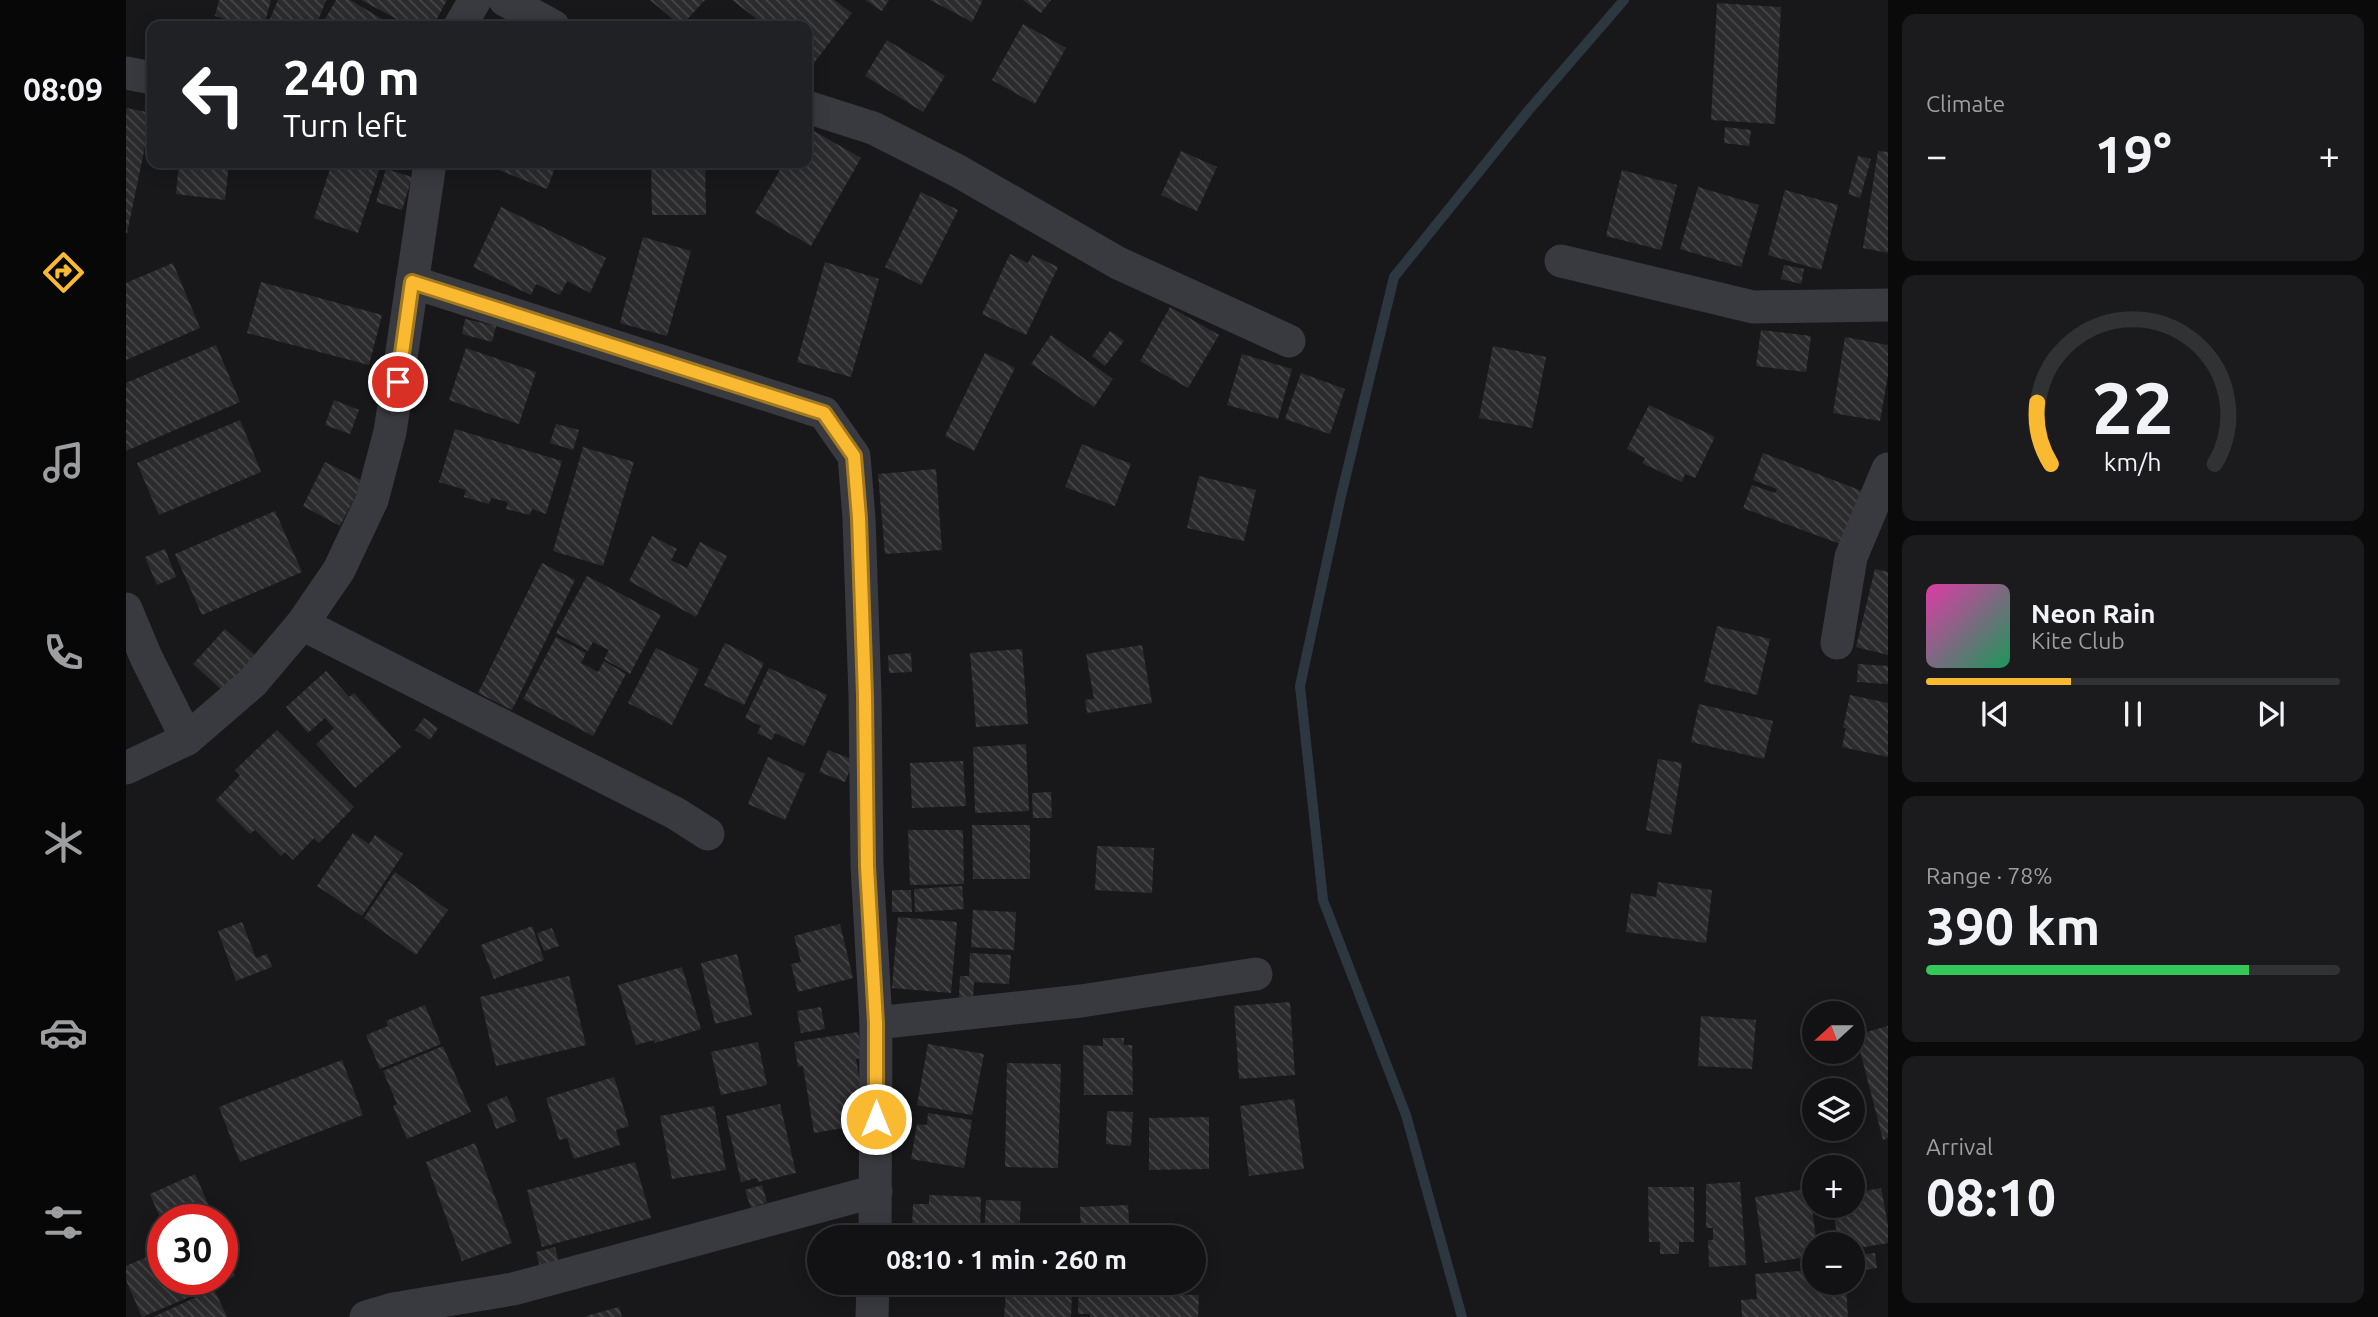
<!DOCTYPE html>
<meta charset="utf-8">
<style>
body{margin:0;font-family:Ubuntu,sans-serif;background:#1b1b1d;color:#f1f3f6;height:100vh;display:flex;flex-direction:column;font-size:26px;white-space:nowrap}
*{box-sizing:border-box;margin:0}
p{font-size:23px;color:#9c9ea0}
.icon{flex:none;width:38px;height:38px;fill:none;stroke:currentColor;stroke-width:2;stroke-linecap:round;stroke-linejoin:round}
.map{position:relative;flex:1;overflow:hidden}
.drawer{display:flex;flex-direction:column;gap:14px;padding:14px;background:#0a0a0b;width:490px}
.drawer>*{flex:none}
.hud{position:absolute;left:21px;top:21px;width:665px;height:147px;border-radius:14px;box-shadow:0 4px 18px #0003,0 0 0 2px #313234;background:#202124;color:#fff;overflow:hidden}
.needle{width:46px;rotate:249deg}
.controls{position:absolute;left:1676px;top:1001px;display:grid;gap:14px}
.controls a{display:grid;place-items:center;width:63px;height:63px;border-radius:50%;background:#121214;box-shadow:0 4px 18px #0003,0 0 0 2px #313234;font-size:35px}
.speed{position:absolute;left:21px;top:1204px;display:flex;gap:14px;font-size:35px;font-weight:700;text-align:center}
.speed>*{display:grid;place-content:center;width:91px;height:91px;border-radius:50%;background:#121214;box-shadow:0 4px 18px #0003,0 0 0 2px #313234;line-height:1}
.speed .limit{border:10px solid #d22;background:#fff;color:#111}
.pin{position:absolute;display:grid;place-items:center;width:60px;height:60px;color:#fff;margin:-30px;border:4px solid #fff;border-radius:50%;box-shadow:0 2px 7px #0007}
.me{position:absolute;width:77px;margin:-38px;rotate:0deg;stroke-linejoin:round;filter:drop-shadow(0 0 5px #0008)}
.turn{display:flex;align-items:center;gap:24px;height:147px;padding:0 21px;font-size:32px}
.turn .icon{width:91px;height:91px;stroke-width:2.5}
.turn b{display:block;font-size:49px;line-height:60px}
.big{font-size:52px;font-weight:600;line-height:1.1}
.drawer .tile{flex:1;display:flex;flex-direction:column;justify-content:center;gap:10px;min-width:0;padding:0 24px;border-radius:14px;background:#1b1b1d}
.drawer .dial{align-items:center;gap:0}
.dial svg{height:182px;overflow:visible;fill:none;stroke:#313234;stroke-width:7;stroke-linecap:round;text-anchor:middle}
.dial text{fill:#f1f3f6;stroke:none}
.song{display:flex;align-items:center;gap:21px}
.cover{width:84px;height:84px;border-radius:10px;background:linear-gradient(135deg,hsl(320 70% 55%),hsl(150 70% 35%))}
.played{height:7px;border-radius:4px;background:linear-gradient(90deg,#f9ba31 35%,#313234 35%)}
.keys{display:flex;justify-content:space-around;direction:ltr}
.heat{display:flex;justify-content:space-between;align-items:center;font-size:38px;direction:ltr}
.charge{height:10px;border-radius:5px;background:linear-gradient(90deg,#34c759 78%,#313234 0)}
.trip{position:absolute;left:681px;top:1225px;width:399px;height:70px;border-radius:35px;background:#121214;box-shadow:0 4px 18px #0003,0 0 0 2px #313234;font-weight:600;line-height:70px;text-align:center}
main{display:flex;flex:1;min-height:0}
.dock{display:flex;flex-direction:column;width:126px;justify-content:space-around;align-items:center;background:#070708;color:#9c9ea0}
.dock .icon{width:49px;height:49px}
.dock .active{color:#f9ba31}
.dock b{font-size:32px;color:#f1f3f6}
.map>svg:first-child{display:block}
</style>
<main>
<nav class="dock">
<b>08:09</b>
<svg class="icon active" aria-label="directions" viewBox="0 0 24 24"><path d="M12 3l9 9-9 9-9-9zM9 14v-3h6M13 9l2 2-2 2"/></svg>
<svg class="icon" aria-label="music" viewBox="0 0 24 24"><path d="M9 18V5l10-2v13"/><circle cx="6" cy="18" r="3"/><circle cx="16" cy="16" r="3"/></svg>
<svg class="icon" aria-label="phone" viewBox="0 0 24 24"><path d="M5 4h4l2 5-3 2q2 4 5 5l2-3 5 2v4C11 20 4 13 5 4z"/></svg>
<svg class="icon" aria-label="climate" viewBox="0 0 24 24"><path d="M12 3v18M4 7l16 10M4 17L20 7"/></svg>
<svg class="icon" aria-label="car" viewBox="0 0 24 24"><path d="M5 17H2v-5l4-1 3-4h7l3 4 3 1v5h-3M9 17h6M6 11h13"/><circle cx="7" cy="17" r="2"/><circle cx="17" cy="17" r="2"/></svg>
<svg class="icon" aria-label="filters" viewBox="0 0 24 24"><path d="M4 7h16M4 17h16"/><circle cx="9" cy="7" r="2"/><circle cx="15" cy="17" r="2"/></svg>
</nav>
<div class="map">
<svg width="1762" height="1317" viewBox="0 0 1762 1317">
<defs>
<pattern id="building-back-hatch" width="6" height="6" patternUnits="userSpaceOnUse" patternTransform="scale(1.75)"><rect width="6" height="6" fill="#2b2b2e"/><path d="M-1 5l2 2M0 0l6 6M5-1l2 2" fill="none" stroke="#47474a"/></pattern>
</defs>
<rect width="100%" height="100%" fill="#18181a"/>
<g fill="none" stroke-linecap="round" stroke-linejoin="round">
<polyline stroke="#2d373f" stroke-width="10" points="1336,1317 1280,1115 1197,900 1174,686 1215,496 1268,277 1402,111 1498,0"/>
</g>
<g fill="url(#building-back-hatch)">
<polygon points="93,0 145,0 138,26 123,26 89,16"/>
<polygon points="152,0 200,0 190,26 141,26"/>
<polygon points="210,0 224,0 268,26 195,26"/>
<polygon points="235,0 321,0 307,26 284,26"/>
<polygon points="524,0 579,0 555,26"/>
<polygon points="606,0 708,0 726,13 688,63 681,57 681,26 640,26"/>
<polygon points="739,0 763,0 756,11"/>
<polygon points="804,0 857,0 846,22"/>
<polygon points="897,0 925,0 915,13"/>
<polygon points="1591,3 1655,7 1649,124 1585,120"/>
<polygon points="897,24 940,48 909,104 866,80"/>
<polygon points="761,40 819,76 797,112 739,76"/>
<polygon points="0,108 26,113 1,233 0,233"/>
<polygon points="681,127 735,158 685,246 629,213 658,163 681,163"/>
<polygon points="1599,127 1625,130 1623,146 1598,143"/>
<polygon points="1055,151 1091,167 1071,211 1035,195"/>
<polygon points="1752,151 1762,152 1762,253 1737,248"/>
<polygon points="1732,156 1745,159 1734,198 1722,194"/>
<polygon points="53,163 103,163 99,200 50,194"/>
<polygon points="206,163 242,163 254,167 232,233 188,218"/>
<polygon points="372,163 431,163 421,189 370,169"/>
<polygon points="525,163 579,163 580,215 526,215"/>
<polygon points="260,169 286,177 276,210 250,202"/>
<polygon points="1496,170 1551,185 1535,250 1480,236"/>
<polygon points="1572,187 1633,205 1615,267 1554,249"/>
<polygon points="1659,190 1712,205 1695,270 1642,255"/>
<polygon points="795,192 832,210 795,285 759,267"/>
<polygon points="375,207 480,258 464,293 441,281 434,295 410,284 405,295 347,267"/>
<polygon points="517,237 565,251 541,336 494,323"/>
<polygon points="884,254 902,263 906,255 932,267 900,335 856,314"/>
<polygon points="699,262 753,279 725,377 671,362"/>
<polygon points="47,263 74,328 0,360 0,283"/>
<polygon points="1658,265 1678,269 1675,284 1655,279"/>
<polygon points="135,282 256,315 243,365 121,333"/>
<polygon points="1044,307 1093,335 1062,388 1014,361"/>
<polygon points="339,319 370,326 366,342 336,334"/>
<polygon points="1635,330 1685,336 1680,372 1630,366"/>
<polygon points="984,331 998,341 979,366 966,356"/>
<polygon points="925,335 987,379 968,407 905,364"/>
<polygon points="1719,337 1762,345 1762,375 1754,421 1707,413"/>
<polygon points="90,345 114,402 0,451 0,383"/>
<polygon points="1367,346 1420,357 1406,428 1353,418"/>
<polygon points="340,348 410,372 393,424 323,400"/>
<polygon points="859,353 889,368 848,451 819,436"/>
<polygon points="1116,354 1166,369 1152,419 1101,405"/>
<polygon points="1175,373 1219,389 1204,434 1159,419"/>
<polygon points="208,400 233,410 224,434 199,425"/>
<polygon points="1523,405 1589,437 1569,478 1559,474 1556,482 1516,463 1519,458 1501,449"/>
<polygon points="114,420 135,472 33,515 11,463"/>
<polygon points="430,424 453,430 447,450 424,443"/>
<polygon points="329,429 436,461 420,514 406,509 404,515 380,509 382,502 365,498 363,504 338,497 340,490 313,482"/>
<polygon points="956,444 1005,464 989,506 939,487"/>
<polygon points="457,447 508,462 477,566 427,551"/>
<polygon points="1637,453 1736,491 1717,545 1617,508 1626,485 1649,493 1651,489 1627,480"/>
<polygon points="199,462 237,481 214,526 177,506"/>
<polygon points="810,469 816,550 759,554 752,474"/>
<polygon points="1073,476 1130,490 1118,541 1061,528"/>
<polygon points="149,511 176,572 76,615 49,554"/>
<polygon points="526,536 551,549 545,560 561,568 574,542 601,556 570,617 503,581"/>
<polygon points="39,549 50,577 31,585 19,557"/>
<polygon points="416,563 449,580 386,710 352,693"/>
<polygon points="1749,569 1762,572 1762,655 1730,647"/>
<polygon points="461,576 535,615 504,674 478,659 483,650 467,642 462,651 430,633"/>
<polygon points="1591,626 1644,639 1631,695 1578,682"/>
<polygon points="99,629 130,656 98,692 67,664"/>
<polygon points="430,637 460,653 455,663 472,672 478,661 500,674 467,736 397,699"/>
<polygon points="599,643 638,663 618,705 578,685"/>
<polygon points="1016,645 1026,703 961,713 959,700 968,699 960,654"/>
<polygon points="530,648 573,669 546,725 502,703"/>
<polygon points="896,649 902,724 850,727 844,653"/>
<polygon points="785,653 786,672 763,673 762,655"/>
<polygon points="1732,664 1762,666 1762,684 1731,682"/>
<polygon points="643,668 701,695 678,746 649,733 646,740 631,733 635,726 619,718"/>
<polygon points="200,671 223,697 228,693 275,747 229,788 190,744 208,728 199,718 182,733 160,707"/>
<polygon points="1724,695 1762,703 1762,757 1716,747 1720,728 1717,728"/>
<polygon points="1573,704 1647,721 1638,759 1565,742"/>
<polygon points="298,718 312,728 304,740 289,730"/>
<polygon points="151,730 228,807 193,843 188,838 167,860 159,852 155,856 129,830 124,834 90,800 114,775 109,770"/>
<polygon points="900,744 903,811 849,813 847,747"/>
<polygon points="702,750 728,760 719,782 693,772"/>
<polygon points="642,757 679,774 659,820 622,804"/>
<polygon points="1532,759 1556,763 1545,835 1520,830"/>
<polygon points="837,761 840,806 786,808 784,763"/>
<polygon points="925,792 926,818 907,818 906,793"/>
<polygon points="846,825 904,825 904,879 847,879"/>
<polygon points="782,830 837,830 838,884 784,885"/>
<polygon points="227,833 243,844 249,835 277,854 236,916 191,886"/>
<polygon points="971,846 1028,848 1026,893 969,890"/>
<polygon points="269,872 322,910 290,955 238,918"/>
<polygon points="1532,882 1586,890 1580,943 1500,932 1505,893 1530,897"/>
<polygon points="836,886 838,909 789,912 788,889"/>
<polygon points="766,890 785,890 786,912 766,912"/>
<polygon points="847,910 890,912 888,950 845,947"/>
<polygon points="772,917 831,922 825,993 766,988"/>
<polygon points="116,922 130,958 141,954 146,967 110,981 92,931"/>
<polygon points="714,924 727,978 672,992 665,964 675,962 668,936"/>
<polygon points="406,926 418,960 368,979 355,945"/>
<polygon points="426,928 433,946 418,951 411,933"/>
<polygon points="844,953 885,955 883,984 848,982 847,999 833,998 834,976 843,976"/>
<polygon points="611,954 626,1015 589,1024 575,963"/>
<polygon points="556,967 575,1029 529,1043 528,1040 510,1045 492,985"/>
<polygon points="443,976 460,1045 370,1066 354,997"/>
<polygon points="1164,1002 1169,1075 1113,1079 1108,1006"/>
<polygon points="299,1005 315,1044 254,1069 240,1035 262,1026 260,1021"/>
<polygon points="695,1007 699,1029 675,1033 671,1011"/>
<polygon points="1575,1016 1630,1020 1626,1069 1572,1066"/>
<polygon points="1762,1026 1762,1138 1757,1140 1730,1035"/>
<polygon points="732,1032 737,1058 730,1059 741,1124 688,1133 677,1066 672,1067 668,1042"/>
<polygon points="977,1038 998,1038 998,1045 1006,1045 1007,1095 958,1095 957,1045 977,1046"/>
<polygon points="632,1042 641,1085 595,1095 585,1052"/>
<polygon points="802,1044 858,1054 846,1115 791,1105"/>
<polygon points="317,1046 345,1112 281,1139 267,1106 271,1104 257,1071"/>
<polygon points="216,1060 237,1115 114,1162 93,1107"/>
<polygon points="881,1063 935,1064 932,1168 879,1167"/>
<polygon points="488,1077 503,1126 490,1130 494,1145 448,1159 441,1138 433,1140 420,1098"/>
<polygon points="381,1096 391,1121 370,1129 361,1104"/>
<polygon points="1168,1099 1178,1169 1123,1176 1114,1106"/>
<polygon points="654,1104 670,1173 632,1182 631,1178 615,1182 600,1116"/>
<polygon points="588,1106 600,1170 546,1179 534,1116"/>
<polygon points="981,1111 1007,1112 1005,1146 980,1144"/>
<polygon points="802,1113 846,1120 838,1168 785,1159 791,1124 801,1125"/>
<polygon points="1083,1117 1083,1169 1023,1170 1023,1118"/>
<polygon points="349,1143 386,1243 336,1261 300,1162"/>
<polygon points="509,1162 525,1218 416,1247 401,1190"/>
<polygon points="69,1174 89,1220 35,1220 24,1194"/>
<polygon points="1614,1182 1620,1265 1583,1267 1582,1240 1587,1240 1587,1228 1580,1228 1580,1184"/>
<polygon points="636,1185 641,1202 625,1208 619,1190"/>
<polygon points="1522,1187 1568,1187 1568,1242 1553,1242 1553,1254 1534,1254 1534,1242 1523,1242"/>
<polygon points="1755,1188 1762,1225 1762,1243 1727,1249 1727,1244 1713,1244 1706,1206 1727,1206 1727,1193"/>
<polygon points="1683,1189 1691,1244 1689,1244 1689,1256 1639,1263 1629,1197"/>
<polygon points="803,1195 855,1197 854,1237 795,1236 795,1228 786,1228 787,1204 803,1204"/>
<polygon points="860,1200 895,1201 893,1237 858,1237"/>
<polygon points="1002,1205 1004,1237 987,1237 987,1232 955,1233 954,1207"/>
<polygon points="429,1247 434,1266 415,1271 410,1252"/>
<polygon points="96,1249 109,1276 87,1287 83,1279 96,1279"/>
<polygon points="37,1250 37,1279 67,1279 73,1293 16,1317 0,1280 0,1266"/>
<polygon points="1749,1253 1751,1268 1732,1271 1730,1255"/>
<polygon points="1689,1270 1689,1283 1720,1283 1722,1317 1616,1317 1615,1300 1631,1299 1629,1274"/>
<polygon points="953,1284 1020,1285 1020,1294 1073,1295 1072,1317 964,1317 964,1314 952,1314"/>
<polygon points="88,1289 101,1317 27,1317"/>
<polygon points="880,1291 946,1293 945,1317 878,1317"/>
<polygon points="493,1307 496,1317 460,1317 460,1316"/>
</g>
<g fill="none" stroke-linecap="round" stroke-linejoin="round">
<g stroke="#393a3f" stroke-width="33">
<polyline points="379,0 427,26"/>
<polyline points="334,26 349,0"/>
<polyline points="0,73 26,78"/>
<polyline points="681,107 747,128 832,171 992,263 1163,341"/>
<polyline points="1435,261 1627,307 1762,305"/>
<polyline points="286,282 698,413 728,456 733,518 739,696 741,866 750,1023 749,1237"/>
<polyline points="0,609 20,657 61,739"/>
<polyline points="176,624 549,813 582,834"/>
<polyline points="1711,643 1725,557 1762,469"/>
<polyline points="0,768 61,739 126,683 176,624 213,570 246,500 264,432 304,163"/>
<polyline points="750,1023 955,1001 1130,974"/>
<polyline points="240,1317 267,1309 387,1289 750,1191"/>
<polyline points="746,1317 747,1283"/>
</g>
</g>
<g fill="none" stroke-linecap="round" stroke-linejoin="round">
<defs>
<polyline id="route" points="272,382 286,282 698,413 728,456 733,518 739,696 741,866 750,1023 750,1119"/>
</defs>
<use href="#route" stroke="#a27920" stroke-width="18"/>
<use href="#route" stroke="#f9ba31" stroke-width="12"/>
</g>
</svg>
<div class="controls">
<a><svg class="needle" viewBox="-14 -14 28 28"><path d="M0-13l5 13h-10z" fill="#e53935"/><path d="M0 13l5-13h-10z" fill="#9c9ea0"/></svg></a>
<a><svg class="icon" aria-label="layers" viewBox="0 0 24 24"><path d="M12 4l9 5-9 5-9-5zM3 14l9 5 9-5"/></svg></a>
<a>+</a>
<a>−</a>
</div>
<div class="speed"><div class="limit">30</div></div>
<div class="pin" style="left:272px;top:382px;background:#d93025"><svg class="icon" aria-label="arrive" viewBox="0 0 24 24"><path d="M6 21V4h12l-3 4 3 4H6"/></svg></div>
<svg class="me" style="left:750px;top:1119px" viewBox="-20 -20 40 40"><circle r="17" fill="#f9ba31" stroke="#fff" stroke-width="3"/><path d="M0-11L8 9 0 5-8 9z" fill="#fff"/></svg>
<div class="trip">08:10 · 1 min · 260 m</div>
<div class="hud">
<div class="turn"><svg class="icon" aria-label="left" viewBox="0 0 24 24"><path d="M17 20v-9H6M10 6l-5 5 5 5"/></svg><div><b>240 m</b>Turn left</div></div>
</div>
</div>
<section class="drawer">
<div class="tile"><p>Climate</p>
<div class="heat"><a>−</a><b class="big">19°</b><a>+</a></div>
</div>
<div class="tile dial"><svg viewBox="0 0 100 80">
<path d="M14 69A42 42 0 1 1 86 69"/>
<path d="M14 69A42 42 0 0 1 8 42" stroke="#f9ba31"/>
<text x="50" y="56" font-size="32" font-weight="700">22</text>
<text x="50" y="72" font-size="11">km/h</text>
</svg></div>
<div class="tile">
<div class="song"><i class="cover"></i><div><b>Neon Rain</b><p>Kite Club</p></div></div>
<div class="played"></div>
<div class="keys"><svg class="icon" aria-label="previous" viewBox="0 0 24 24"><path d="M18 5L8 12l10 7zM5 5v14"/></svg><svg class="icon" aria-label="pause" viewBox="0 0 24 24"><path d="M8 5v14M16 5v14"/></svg><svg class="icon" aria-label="next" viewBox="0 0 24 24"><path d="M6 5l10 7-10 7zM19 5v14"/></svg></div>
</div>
<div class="tile"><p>Range · 78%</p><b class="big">390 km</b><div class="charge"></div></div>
<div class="tile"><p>Arrival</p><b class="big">08:10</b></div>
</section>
</main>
